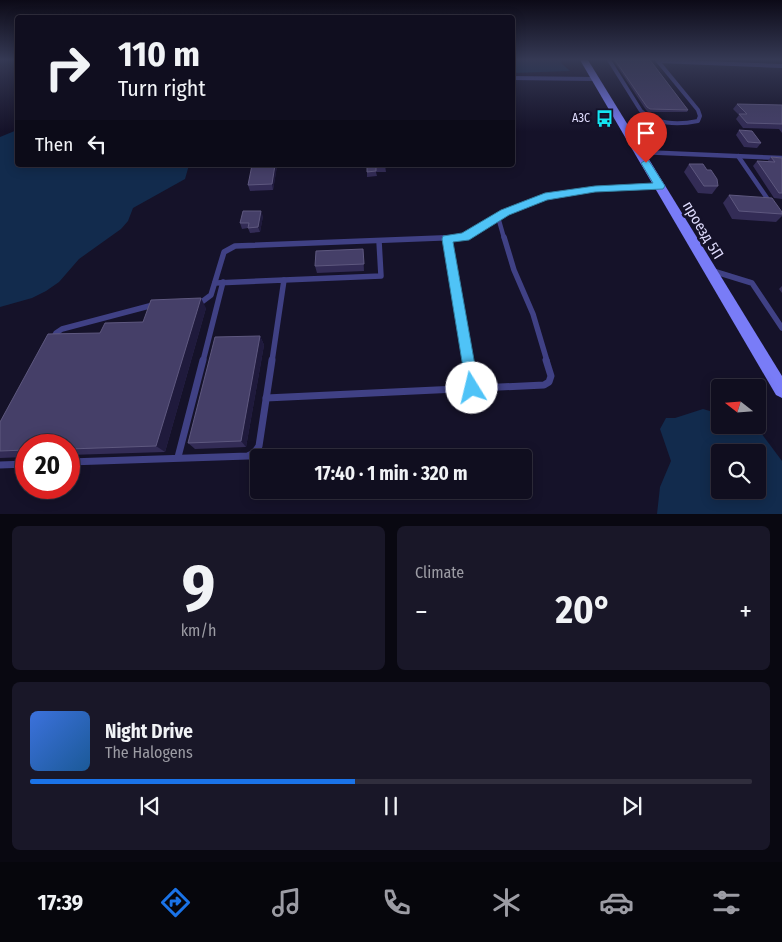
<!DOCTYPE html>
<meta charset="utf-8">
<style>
body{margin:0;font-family:"Fira Sans Condensed",sans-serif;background:#191728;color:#f1f3f6;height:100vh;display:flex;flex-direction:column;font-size:19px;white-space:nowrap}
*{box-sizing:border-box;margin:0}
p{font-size:16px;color:#9c9ca4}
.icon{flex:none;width:28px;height:28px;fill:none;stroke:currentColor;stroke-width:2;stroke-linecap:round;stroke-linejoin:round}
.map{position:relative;height:514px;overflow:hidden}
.details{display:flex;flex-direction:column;gap:12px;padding:12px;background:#090811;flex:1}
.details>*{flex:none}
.guide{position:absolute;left:15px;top:15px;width:500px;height:152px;border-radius:5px;box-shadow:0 2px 12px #0003,0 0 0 1px #302e3d;background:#100e1f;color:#f1f3f6;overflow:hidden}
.needle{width:32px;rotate:287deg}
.buttons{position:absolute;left:711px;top:379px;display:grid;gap:10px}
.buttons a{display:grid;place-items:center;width:55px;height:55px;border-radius:5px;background:#100e1f;box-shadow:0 2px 12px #0003,0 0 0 1px #302e3d;font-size:25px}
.speed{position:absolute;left:15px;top:434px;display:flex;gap:10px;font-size:25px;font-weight:700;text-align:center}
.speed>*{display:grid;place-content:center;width:65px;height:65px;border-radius:50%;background:#100e1f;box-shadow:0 2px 12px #0003,0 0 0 1px #302e3d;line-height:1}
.speed .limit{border:8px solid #d22;background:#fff;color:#111}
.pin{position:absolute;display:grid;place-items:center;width:42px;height:42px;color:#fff;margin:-51px -21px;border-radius:50% 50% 50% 0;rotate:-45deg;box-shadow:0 0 5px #0007}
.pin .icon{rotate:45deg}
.me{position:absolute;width:55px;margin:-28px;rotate:351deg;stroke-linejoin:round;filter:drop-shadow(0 0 4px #0008)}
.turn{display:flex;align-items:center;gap:18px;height:105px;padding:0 20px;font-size:22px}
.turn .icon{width:65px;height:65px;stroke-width:2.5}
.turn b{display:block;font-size:35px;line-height:42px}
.then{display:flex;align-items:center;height:48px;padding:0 20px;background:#0003;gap:10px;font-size:19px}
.big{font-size:38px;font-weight:700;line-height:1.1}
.details .tile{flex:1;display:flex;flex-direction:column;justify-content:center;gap:8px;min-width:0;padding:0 18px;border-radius:8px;background:#191728}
.details .dial{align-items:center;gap:0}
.dial b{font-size:65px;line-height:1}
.song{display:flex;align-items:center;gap:15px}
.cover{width:60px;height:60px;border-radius:8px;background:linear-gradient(135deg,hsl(220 70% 55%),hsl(210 70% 35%))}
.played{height:5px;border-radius:2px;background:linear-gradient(90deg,#1a73e8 45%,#302e3d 45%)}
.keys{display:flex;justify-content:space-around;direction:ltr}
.heat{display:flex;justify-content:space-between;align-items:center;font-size:28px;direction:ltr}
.details .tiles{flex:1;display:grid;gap:12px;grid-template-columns:1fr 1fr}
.tile:last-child{grid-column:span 2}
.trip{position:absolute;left:250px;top:449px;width:282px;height:50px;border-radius:5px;background:#100e1f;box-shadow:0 2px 12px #0003,0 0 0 1px #302e3d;font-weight:700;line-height:50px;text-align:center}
.tab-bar{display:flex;height:80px;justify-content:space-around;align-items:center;background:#06060c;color:#9c9ca4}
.tab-bar .icon{width:35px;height:35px}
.tab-bar .selected{color:#1a73e8}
.tab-bar b{font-size:22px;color:#f1f3f6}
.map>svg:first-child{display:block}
</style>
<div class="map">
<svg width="782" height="515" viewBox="0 0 782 515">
<rect width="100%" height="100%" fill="#151229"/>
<g fill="#122b4d" fill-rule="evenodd">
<polygon points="512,60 562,60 561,63 570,71 513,73"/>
<polygon points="17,130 18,165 189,165 185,179 133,208 128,221 121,229 79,259 59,282 46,291 32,298 0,307 0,137"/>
<path d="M703,409L720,414V425H755L782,461V514H657L660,487L671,461L660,429L666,418H675ZM720,452H758V490H720Z"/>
</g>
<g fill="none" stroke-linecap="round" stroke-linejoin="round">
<g stroke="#404185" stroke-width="4">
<path d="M609,60L641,111C657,125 678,125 698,121L700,116L698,110L657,60"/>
<polyline points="658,61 782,66"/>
<polyline points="512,78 596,79"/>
</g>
<g stroke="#404185" stroke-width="4.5">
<polyline points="640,152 782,158"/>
<polyline points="738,156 769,201"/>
<polyline points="498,217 504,238"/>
<polyline points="441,238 465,237 505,213 545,197 595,189 659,186"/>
</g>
<g stroke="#404185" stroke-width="5.5">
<polyline points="504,237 514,270 533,314 547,361"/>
<polyline points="447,239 467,361"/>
<polyline points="713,271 752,283 782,328"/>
<polyline points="284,280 381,276 379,241"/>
<polyline points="215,283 284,280 272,361"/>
<polyline points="197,301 203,301 211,295 224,252 235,246 466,237"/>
<polyline points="53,339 56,333 62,329 153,305"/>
<polyline points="203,361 223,282"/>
</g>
<g stroke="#404185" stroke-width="7">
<polyline points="467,360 472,388"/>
<polyline points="266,398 544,385 549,382 551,376 546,360"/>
<polyline points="178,457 203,360"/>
<polyline points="69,462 248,456 254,453 259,446 272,360"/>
<polyline points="0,465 26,464"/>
</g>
<polygon fill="#797cf7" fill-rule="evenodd" points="580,60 588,60 782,376 782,398 776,395"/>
</g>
<g fill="#332c56">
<polygon points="613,60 650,60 688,110 687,112 648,112 646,110"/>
<polygon points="737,104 782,105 782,133 779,129 743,128 736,119 739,115 733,109"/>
<polygon points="739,130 761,143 757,148 744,147 736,135"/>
<polygon points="771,157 782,158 782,199 774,198 753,166 757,161 767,162"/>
<polygon points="689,164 718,186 712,194 698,193 684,172"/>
<polygon points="367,165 385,165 386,172 376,172 377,176 367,177"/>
<polygon points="277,166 273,190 250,191 248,185"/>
<polygon points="729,195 782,212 782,216 776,222 732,219 723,203"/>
<polygon points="263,216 260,232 250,233 248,228 242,229 240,223"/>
<polygon points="363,249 364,271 317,273 315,266"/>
<polygon points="782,286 782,293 779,289"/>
<polygon points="206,308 165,452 69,455 69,445 26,445 26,457 0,458 0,422 100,333 143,322"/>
<polygon points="260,336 264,345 246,447 195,449 188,443"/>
</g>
<g fill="#1f1a3c">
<polygon points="275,165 277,165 277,166 273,190 272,184"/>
<polygon points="261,211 263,216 260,232 258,227"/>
<polygon points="201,298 206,308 165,452 156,446"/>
<polygon points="260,336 264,345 246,447 241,441"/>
</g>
<g fill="#453f68" stroke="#5e587f">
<polygon points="615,60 650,60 688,110 650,109 647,107"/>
<polygon points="737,104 782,105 782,124 747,123 739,114 747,114"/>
<polygon points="739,130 752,131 761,143 748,142"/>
<polygon points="771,157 782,158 782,193 779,193 757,161 775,162"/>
<polygon points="689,164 703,164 707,170 711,170 717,179 718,186 704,186"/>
<polygon points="252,165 275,165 272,184 248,185"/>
<polygon points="367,165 385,165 386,167 376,167 376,171 367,172"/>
<polygon points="729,195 772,198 782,212 782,214 739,211"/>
<polygon points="243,211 261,211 258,227 248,228 249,223 240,223"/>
<polygon points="363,249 364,264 315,266 316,251"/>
<polygon points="201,298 156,446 69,449 69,445 26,445 26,450 0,451 0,422 48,334 100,333 105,323 143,322 151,300"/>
<polygon points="260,336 241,441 188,443 215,337"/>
</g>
<linearGradient id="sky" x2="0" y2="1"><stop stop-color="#0c0a17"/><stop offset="0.45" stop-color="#353954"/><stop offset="1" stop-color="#353954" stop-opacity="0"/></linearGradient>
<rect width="782" height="132" fill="url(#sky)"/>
<polygon fill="#4fc3f7" stroke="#337fa1" points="646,160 649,161 665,186 663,189 595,192 547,200 509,215 469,240 453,242 479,388 477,392 472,394 467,392 442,239 443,236 462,233 501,210 545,193 595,186 653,183 641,163"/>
<defs>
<symbol id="bus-bare" viewBox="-9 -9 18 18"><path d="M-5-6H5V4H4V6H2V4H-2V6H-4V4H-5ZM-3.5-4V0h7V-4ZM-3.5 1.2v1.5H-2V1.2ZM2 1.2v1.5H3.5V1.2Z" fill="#14e5f1" stroke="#151229" stroke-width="2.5" paint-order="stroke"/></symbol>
</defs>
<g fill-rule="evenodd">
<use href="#bus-bare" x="592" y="106" width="25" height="25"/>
</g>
<g text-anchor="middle" stroke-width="5" stroke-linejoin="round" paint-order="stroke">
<g font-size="12" fill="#dfdcfd" stroke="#151229" text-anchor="end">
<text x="590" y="122">АЗС</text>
</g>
<g font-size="15" fill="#dfdcfd" stroke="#151229">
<text transform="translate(703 230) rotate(59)" y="5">проезд 5П</text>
</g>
</g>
</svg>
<div class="buttons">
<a><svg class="needle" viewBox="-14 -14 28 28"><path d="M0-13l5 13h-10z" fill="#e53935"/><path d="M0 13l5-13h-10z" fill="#9c9ca4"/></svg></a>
<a><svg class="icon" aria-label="search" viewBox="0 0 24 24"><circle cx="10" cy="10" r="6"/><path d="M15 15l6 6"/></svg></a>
</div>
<div class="speed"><div class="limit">20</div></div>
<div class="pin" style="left:646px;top:163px;background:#d93025"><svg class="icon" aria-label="arrive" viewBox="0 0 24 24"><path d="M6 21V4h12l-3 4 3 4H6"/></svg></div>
<svg class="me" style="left:472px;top:388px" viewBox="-20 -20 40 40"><circle r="19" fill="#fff"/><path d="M0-13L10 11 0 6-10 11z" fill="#4fc3f7"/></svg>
<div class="trip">17:40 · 1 min · 320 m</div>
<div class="guide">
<div class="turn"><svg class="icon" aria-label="right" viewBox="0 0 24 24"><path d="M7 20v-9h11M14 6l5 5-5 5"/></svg><div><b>110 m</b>Turn right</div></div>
<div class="then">Then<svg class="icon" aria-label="left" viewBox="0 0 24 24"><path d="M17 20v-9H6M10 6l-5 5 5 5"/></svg></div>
</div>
</div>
<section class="details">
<div class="tiles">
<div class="tile dial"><b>9</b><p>km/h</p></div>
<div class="tile"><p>Climate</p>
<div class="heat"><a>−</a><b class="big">20°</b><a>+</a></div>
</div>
<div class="tile">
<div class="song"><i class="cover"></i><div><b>Night Drive</b><p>The Halogens</p></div></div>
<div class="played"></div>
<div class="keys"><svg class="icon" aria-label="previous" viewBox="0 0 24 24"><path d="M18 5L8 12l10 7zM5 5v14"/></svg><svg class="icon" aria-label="pause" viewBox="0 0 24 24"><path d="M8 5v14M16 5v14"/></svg><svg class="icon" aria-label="next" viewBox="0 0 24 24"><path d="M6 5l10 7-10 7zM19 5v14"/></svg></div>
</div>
</div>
</section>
<nav class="tab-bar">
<b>17:39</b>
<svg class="icon selected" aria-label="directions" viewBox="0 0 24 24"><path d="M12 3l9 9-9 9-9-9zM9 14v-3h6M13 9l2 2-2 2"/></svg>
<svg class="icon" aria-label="music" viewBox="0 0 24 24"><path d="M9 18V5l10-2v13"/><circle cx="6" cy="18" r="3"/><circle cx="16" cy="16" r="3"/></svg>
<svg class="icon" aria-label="phone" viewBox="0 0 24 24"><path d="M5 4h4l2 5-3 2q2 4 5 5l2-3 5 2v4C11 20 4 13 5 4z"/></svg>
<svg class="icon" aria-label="climate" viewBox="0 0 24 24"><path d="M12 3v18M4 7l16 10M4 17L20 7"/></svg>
<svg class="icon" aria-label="car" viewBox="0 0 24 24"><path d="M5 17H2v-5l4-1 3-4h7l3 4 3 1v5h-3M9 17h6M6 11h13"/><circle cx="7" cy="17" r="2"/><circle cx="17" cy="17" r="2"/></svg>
<svg class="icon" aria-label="filters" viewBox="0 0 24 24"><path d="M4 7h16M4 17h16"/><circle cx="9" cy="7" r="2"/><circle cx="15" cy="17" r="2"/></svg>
</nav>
